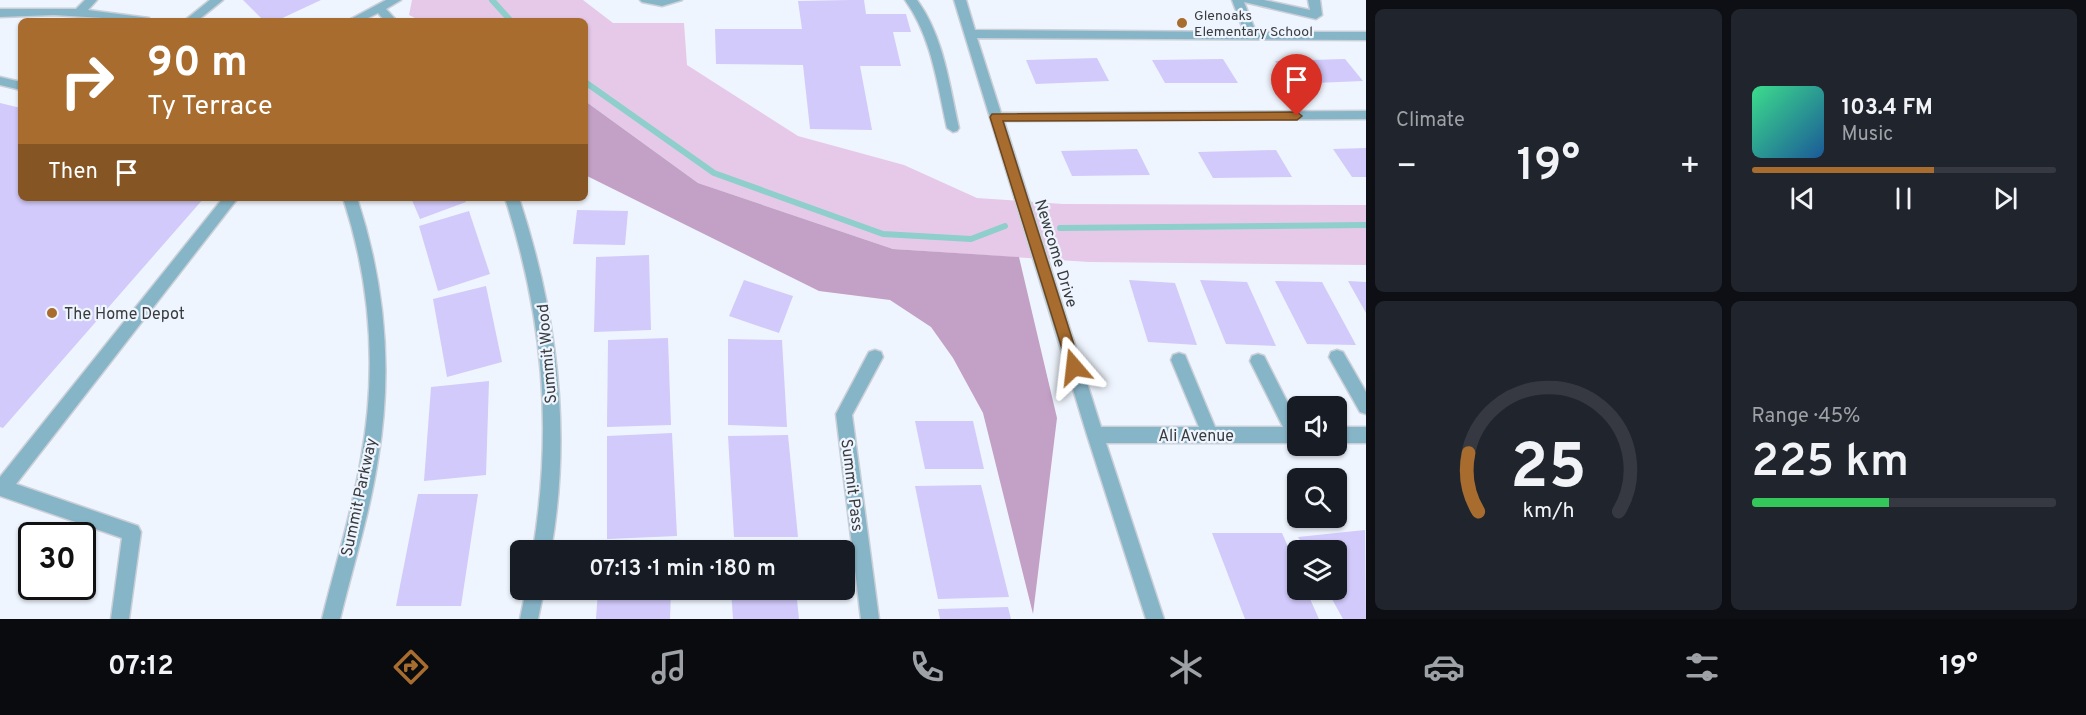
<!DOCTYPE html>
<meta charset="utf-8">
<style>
body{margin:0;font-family:Overpass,sans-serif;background:#20242c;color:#f1f3f6;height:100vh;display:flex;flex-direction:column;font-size:22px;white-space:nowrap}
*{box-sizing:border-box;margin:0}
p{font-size:20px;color:#9ea1a6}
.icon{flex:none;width:33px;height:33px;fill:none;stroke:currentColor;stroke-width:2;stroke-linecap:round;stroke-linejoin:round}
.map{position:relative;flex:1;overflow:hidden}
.details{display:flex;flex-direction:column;gap:9px;padding:9px;background:#0d0f14;width:720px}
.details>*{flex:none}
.top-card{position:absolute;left:18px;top:18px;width:570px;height:183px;border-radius:9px;box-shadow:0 2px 4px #0004;background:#a76c2e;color:#fff;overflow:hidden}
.controls{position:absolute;left:1287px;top:396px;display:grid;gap:12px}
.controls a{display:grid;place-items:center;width:60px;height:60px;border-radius:9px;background:#171b24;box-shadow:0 2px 4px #0004;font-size:30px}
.speed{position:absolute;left:18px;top:522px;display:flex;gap:12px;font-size:30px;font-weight:700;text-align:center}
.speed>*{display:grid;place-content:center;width:78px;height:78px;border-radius:50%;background:#171b24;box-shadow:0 2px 4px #0004;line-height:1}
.speed .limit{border:3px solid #111;border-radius:9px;background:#fff;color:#111}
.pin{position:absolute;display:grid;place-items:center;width:51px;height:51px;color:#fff;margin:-62px -26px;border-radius:50% 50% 50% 0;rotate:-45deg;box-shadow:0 0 6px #0007}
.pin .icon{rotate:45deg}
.me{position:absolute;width:66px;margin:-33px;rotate:343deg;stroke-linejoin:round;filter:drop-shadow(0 0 4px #0008)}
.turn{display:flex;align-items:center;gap:21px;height:126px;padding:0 30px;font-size:27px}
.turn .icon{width:78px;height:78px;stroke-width:2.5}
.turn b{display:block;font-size:42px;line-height:51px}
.then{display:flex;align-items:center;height:57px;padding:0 30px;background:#0003;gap:12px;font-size:22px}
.big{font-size:45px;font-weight:600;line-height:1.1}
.details .tile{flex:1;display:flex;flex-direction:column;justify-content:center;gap:9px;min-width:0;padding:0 21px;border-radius:9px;background:#20242c}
.details .dial{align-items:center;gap:0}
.dial svg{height:156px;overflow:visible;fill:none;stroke:#363941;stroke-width:7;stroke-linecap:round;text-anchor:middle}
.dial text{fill:#f1f3f6;stroke:none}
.song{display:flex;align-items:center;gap:18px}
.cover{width:72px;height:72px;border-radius:9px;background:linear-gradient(135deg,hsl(150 70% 55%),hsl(210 70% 35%))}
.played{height:6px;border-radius:3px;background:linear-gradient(90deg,#a76c2e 60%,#363941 60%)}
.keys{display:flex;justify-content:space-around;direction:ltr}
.heat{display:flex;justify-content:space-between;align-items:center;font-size:33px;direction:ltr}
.charge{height:9px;border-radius:4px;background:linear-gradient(90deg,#34c759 45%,#363941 0)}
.details .tiles{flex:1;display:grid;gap:9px;grid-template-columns:repeat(2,1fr)}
.trip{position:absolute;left:510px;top:540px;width:345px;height:60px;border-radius:9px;background:#171b24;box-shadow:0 2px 4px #0004;font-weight:600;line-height:60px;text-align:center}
.menu{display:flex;height:96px;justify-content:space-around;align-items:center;background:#090b0e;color:#9ea1a6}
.menu .icon{width:42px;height:42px}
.menu .selected{color:#a76c2e}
.menu b{font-size:27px;color:#f1f3f6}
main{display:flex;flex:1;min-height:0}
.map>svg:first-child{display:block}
</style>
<main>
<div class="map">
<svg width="1366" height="619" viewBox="0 0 1366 619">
<rect width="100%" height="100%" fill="#eff5fe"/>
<polygon fill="#e6c9e8" points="412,0 583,0 613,23 684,23 687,65 798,136 904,165 977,198 1063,204 1366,205 1366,265 1089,262 893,249 698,183 585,101 585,21 421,21 409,15"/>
<polygon fill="#c3a0c5" points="585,101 698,183 893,249 1019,257 1057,418 1033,614 983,413 953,358 931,327 890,300 819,291 585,175"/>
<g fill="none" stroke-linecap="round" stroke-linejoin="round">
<g stroke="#8ececb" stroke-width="6">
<polyline points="492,0 511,21"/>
<polyline points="585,82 714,173 883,234 971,239 1005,226"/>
<polyline points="1060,228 1366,225"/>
</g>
</g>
<g fill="#d1cafa">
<polygon points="243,0 321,0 276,21 264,21"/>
<polygon points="851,0 864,0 866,14 906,14 911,32 893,32 901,66 860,66 872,130 810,129 803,65 716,64 715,29 802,29 798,1"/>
<polygon points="1097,58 1109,81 1036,84 1026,60"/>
<polygon points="1223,59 1238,83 1165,83 1152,60"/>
<polygon points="1345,59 1363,81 1291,84 1275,61"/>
<polygon points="0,103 21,108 21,198 204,198 3,428 0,427"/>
<polygon points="1366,148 1366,177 1352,177 1333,149"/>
<polygon points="1137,149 1150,175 1072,176 1061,151"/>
<polygon points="1276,150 1292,177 1213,178 1198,152"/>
<polygon points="411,198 464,198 466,202 420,219"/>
<polygon points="577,210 628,211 625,245 573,244"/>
<polygon points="469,211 490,274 438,291 419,226"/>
<polygon points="649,255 651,330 594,332 596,257"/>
<polygon points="744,280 793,296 779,333 729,316"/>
<polygon points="1129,280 1175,283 1197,345 1148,342"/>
<polygon points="1200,280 1247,282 1276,346 1226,344"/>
<polygon points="1275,281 1322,282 1356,345 1307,344"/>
<polygon points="1348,281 1366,282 1366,313"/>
<polygon points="486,286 502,362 447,377 433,299"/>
<polygon points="668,338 671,425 607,427 608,340"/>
<polygon points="728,339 782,340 787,427 728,425"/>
<polygon points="489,381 486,475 424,481 431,387"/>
<polygon points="915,421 973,421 984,469 925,469"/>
<polygon points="672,433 677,536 607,539 607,436"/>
<polygon points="788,435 798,537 734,537 728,436"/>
<polygon points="981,485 1009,597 938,599 915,486"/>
<polygon points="418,494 478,494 461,606 396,606"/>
<polygon points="1365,530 1366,619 1343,619 1327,590 1336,590 1336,550 1306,550 1298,537"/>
<polygon points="1212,533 1282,533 1298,569 1298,590 1306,590 1319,619 1245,619"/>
<polygon points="601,546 672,548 672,550 601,550"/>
<polygon points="598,590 671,590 670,619 596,619"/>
<polygon points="731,590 796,590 799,619 733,619"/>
<polygon points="1008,607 1011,619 940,619 938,609"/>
</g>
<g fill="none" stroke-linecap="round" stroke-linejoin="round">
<defs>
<g id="minor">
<polygon points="85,0 97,0 88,10 149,18 151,21 54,15 0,17 0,9 76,9"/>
<polygon points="210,0 223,0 197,21 184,21"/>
<polygon points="386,0 401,0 386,9 397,21 385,21 378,13 362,21 347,21"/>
<polygon points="640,0 682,0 662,6 642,2"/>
<path d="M905,0H917C944,37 949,84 959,128L957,131L953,132L947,128C937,83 932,38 905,0Z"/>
<polygon points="954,0 966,0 975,30 1244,32 1232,0 1264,0 1310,10 1308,0 1320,0 1322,15 1316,19 1244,2 1256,32 1366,32 1366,40 977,38 1001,113 1366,111 1366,119 1004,121 1101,427 1199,427 1171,360 1173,355 1179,353 1185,355 1215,427 1283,427 1250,361 1252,356 1258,354 1264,356 1298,423 1298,443 1106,443 1164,619 1146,619 1087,435"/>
<polygon points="0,77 21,82 21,90 0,85"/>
<polygon points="223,198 238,198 16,484 138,526 141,532 129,619 111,619 122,538 0,496 0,477"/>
<path d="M343,198H357C385,283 393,370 378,459C370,513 353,566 340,619H322C335,566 352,513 361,459C377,371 371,283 343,198Z"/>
<path d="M505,198H519C557,313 572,431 551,550H533C553,426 543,317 505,198Z"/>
<polygon points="875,350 881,352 883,357 852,415 879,619 861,619 836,414 869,352"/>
<polygon points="1337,350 1343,352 1366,392 1366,414 1360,412 1329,357 1331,352"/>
<rect x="1336" y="427" width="30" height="16"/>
<polygon points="526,590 544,590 538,619 520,619"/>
</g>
</defs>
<use href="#minor" stroke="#cbd0d8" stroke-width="3"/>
<use href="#minor" fill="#87b5c8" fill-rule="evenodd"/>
</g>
<polygon fill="#a76c2e" stroke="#6d461e" stroke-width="1.5" points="1297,112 1302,116 1297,120 1003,121 1081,367 1079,371 1074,373 1069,371 990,117 992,114"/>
<g fill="#a76c2e" stroke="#eff5fe" stroke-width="2">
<circle cx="1182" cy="23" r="6"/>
<circle cx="52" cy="313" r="6"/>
</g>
<g text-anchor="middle" stroke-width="4.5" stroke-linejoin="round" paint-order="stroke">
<g font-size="14" fill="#393c3f" stroke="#eff5fe" text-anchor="start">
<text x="1194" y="20">Glenoaks<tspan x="1194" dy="16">Elementary School</tspan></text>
</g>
<g font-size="16" fill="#393c3f" stroke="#eff5fe">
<text transform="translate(1057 253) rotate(73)" y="6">Newcome Drive</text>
<text transform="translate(546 354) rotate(-95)" y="6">Summit Wood</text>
<text x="1196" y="441">Ali Avenue</text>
<text transform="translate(853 485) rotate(83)" y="6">Summit Pass</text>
<text transform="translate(358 497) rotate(-78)" y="6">Summit Parkway</text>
</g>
<g font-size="16" fill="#393c3f" stroke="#eff5fe" text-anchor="start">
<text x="64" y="319">The Home Depot</text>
</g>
</g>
</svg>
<div class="controls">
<a><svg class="icon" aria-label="sound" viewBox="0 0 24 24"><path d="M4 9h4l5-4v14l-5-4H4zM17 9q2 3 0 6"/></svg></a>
<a><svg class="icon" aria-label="search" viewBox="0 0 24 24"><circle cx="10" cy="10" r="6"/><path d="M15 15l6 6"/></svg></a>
<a><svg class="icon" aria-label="layers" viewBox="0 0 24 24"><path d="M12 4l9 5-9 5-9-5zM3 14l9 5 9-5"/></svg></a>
</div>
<div class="speed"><div class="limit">30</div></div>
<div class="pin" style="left:1297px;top:116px;background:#d93025"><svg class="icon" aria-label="arrive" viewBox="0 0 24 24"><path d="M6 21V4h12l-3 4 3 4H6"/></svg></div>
<svg class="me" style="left:1074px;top:367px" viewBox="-20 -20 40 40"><path d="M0-17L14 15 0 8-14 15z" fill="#a76c2e" stroke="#fff" stroke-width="4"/></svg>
<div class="trip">07:13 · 1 min · 180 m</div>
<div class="top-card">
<div class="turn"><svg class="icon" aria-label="right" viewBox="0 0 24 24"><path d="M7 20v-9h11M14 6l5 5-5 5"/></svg><div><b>90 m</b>Ty Terrace</div></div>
<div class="then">Then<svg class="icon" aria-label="arrive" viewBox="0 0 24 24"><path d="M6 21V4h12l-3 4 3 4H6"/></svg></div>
</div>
</div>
<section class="details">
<div class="tiles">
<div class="tile"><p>Climate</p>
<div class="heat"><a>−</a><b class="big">19°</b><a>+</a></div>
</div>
<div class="tile">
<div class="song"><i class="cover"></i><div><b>103.4 FM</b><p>Music</p></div></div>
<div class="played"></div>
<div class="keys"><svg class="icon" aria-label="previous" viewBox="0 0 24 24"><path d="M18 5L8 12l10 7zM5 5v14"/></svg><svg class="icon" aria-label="pause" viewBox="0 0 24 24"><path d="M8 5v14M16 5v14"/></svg><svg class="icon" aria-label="next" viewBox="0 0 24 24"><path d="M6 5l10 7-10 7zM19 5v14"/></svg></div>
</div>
<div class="tile dial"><svg viewBox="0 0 100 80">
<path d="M14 69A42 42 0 1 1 86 69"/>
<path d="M14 69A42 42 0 0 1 9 39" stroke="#a76c2e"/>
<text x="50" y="56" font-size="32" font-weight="700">25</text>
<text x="50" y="72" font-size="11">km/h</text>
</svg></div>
<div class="tile"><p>Range · 45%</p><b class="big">225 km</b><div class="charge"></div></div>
</div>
</section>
</main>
<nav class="menu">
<b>07:12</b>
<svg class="icon selected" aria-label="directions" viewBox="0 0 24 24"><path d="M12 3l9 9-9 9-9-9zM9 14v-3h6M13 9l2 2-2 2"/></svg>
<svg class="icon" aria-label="music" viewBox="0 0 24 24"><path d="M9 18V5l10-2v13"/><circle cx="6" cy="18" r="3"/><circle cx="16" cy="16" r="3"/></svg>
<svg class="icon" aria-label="phone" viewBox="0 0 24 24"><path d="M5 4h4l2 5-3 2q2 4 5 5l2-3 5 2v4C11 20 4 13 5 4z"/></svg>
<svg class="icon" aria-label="climate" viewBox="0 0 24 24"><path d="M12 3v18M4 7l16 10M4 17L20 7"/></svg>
<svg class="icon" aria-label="car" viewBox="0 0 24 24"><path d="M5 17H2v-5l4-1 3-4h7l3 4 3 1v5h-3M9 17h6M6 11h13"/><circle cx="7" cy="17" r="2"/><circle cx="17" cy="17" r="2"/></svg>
<svg class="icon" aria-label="filters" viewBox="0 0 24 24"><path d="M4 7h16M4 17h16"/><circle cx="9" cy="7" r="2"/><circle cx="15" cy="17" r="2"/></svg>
<b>19°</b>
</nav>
